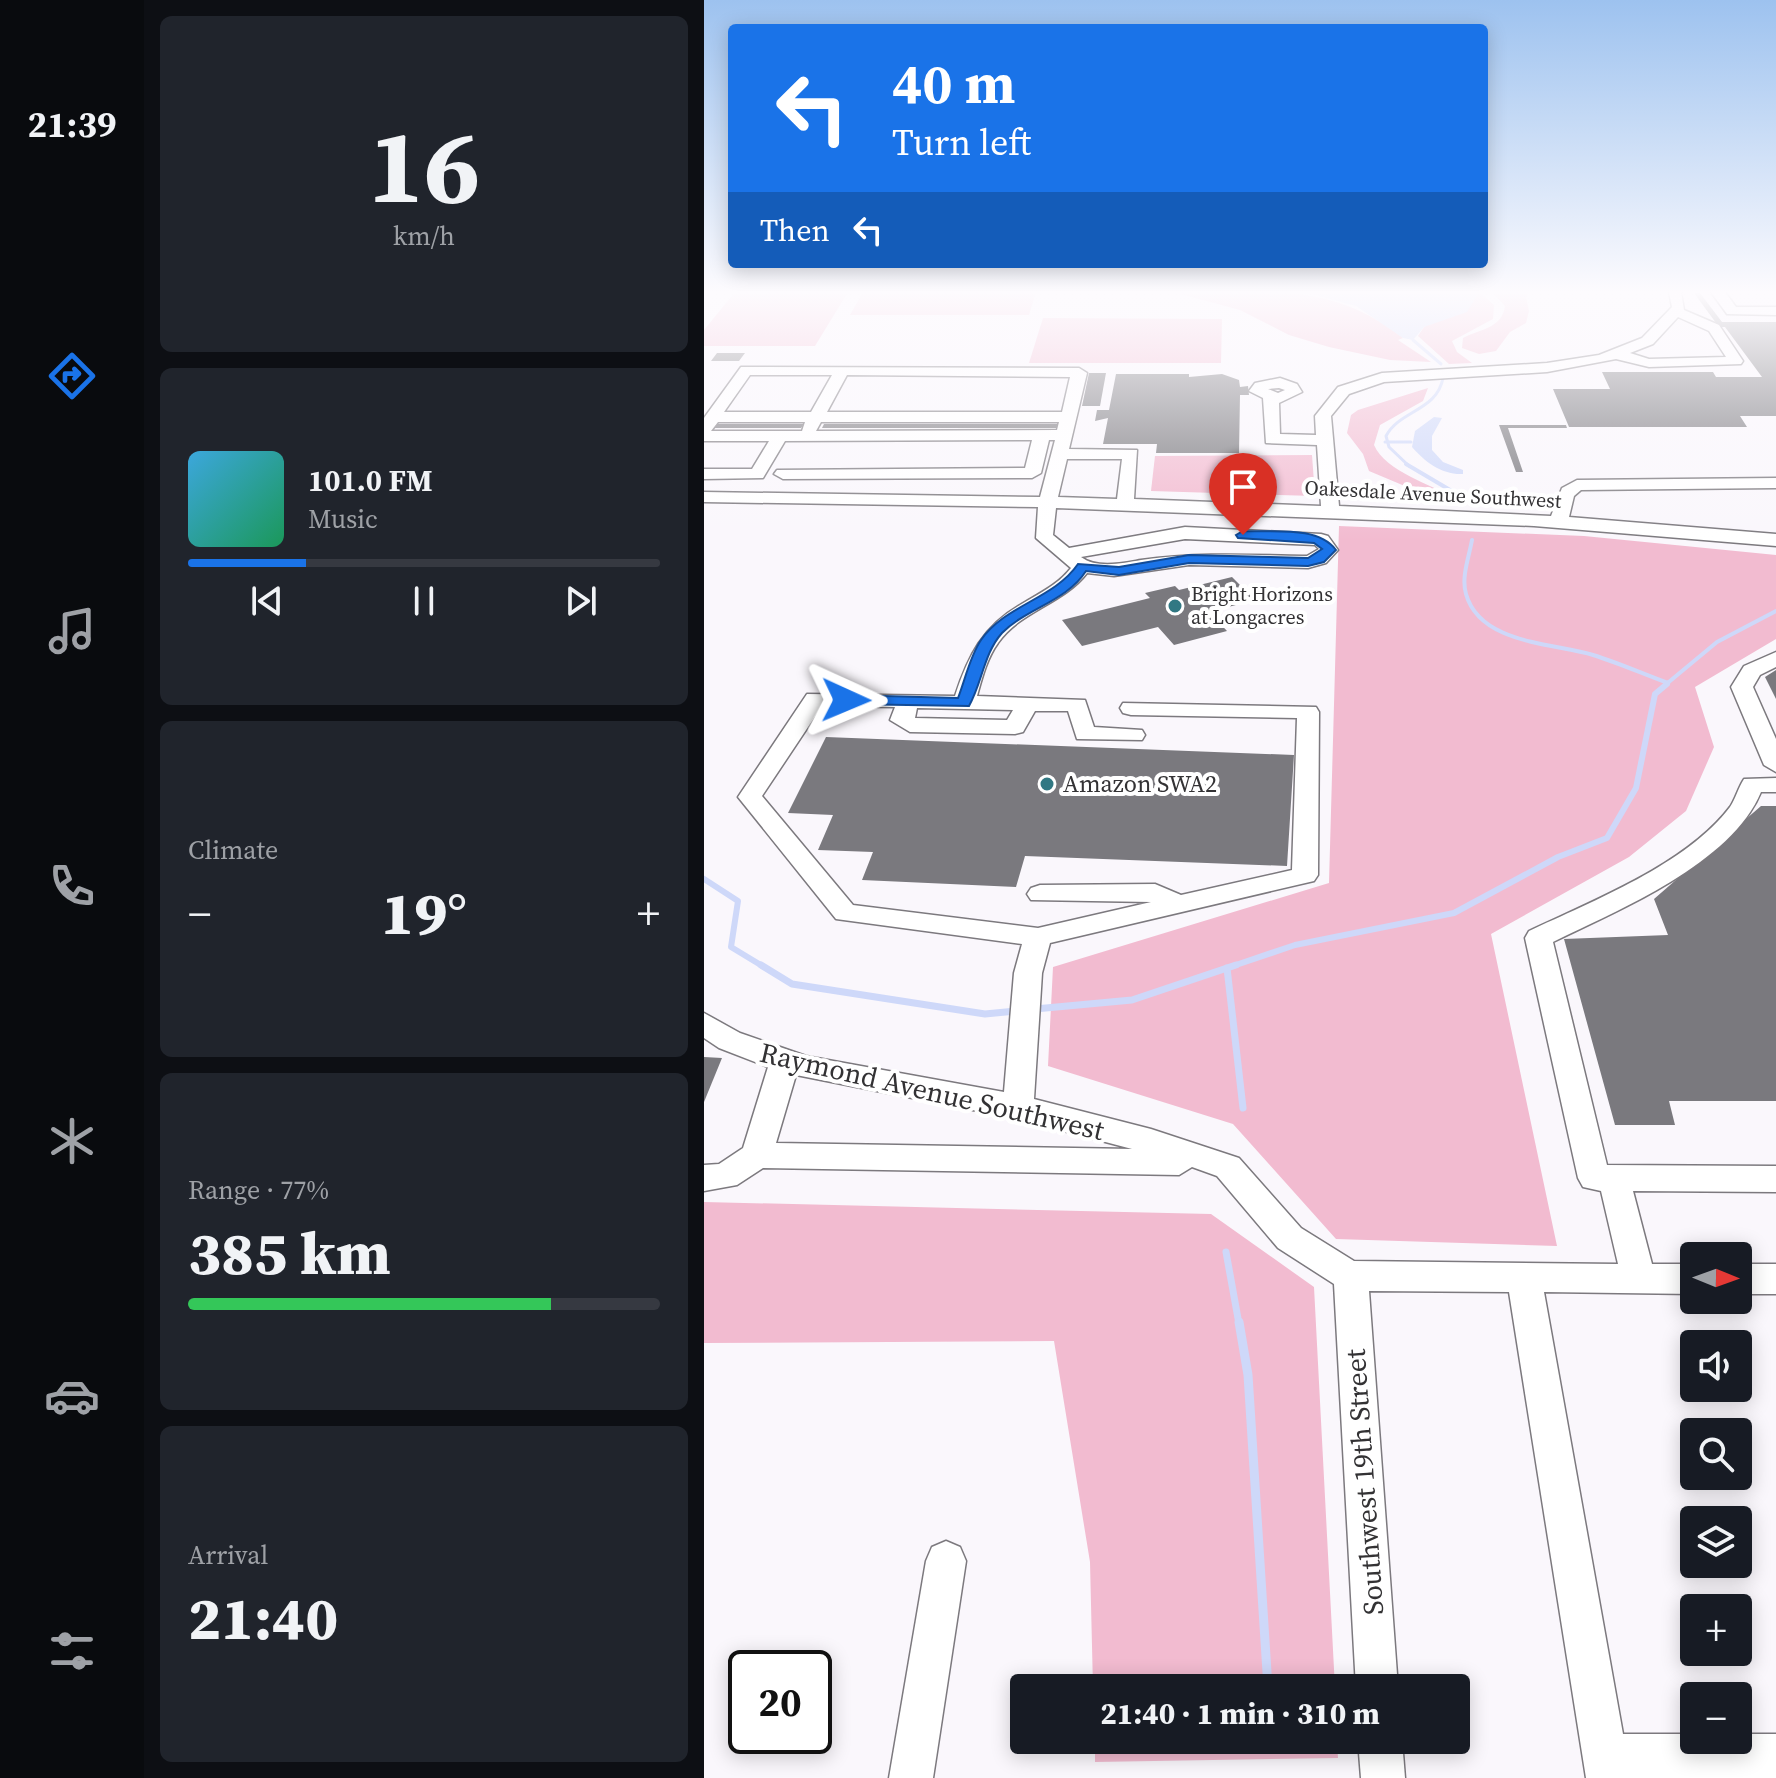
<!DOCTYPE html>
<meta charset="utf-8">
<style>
body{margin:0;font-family:"Source Serif 4",serif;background:#20242c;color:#f1f3f6;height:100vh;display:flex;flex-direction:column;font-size:30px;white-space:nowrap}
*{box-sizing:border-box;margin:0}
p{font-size:26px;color:#9ea1a6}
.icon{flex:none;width:44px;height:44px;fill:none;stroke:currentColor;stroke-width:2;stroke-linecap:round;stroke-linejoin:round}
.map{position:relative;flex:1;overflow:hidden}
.panel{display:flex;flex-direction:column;gap:16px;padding:16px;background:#0d0f14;width:560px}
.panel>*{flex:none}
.hud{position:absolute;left:24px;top:24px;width:760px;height:244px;border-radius:8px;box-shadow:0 4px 20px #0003;background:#1a73e8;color:#fff;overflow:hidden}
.needle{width:52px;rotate:91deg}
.fabs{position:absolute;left:976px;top:1242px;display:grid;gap:16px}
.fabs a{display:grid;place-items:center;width:72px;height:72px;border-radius:8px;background:#171b24;box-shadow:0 4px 20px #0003;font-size:40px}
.speed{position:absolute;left:24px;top:1650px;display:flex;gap:16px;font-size:40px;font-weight:700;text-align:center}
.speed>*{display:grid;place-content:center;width:104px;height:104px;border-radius:50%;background:#171b24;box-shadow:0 4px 20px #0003;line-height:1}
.speed .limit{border:4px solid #111;border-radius:12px;background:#fff;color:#111}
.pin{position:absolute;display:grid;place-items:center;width:68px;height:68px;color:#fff;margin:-82px -34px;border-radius:50% 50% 50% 0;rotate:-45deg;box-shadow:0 0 8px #0007}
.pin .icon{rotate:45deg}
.me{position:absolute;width:88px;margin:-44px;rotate:91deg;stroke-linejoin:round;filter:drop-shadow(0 0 6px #0008)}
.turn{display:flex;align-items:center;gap:28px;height:168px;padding:0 32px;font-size:36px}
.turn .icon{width:104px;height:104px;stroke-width:2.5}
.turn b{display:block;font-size:56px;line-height:68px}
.then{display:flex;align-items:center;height:76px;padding:0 32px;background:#0003;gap:16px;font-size:30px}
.big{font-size:60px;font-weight:800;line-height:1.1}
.panel .widget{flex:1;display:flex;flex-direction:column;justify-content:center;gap:12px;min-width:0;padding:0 28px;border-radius:12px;background:#20242c}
.panel .dial{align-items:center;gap:0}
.dial b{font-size:104px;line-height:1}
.song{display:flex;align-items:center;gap:24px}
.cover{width:96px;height:96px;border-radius:12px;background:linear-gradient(135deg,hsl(200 70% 55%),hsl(150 70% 35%))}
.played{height:8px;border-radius:4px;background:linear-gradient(90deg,#1a73e8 25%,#363941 25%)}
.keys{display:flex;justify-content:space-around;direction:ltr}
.heat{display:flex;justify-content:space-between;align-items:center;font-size:44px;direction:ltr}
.charge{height:12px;border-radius:6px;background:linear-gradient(90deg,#34c759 77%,#363941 0)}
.trip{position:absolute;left:306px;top:1674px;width:460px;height:80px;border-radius:8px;background:#171b24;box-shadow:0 4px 20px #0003;font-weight:800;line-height:80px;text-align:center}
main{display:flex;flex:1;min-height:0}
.tabs{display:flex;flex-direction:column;width:144px;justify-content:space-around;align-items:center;background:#090b0e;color:#9ea1a6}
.tabs .icon{width:56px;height:56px}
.tabs .on{color:#1a73e8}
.tabs b{font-size:36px;color:#f1f3f6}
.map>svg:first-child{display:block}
</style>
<main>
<nav class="tabs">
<b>21:39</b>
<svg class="icon on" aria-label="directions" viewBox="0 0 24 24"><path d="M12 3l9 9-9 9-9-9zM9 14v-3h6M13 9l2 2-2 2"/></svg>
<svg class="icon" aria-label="music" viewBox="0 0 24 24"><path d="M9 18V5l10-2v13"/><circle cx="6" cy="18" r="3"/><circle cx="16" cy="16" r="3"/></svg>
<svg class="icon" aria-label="phone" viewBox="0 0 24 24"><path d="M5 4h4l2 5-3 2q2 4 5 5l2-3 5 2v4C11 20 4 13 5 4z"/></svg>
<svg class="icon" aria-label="climate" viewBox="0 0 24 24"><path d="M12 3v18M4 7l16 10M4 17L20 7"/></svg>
<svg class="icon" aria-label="car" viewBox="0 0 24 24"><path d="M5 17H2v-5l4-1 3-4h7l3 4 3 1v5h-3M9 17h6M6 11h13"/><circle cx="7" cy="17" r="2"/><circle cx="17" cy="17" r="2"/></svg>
<svg class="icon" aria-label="filters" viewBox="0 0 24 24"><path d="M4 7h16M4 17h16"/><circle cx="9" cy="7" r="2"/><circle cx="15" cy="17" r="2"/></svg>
</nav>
<section class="panel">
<div class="widget dial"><b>16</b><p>km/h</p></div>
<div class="widget">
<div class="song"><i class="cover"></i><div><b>101.0 FM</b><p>Music</p></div></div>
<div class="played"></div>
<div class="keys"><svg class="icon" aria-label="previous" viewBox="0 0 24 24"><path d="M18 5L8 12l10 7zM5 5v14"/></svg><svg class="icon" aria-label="pause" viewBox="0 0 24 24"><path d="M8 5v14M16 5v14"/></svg><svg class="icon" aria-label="next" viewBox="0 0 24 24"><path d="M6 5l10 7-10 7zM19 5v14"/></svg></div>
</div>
<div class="widget"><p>Climate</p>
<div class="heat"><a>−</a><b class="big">19°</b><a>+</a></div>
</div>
<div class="widget"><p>Range · 77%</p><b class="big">385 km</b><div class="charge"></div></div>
<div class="widget"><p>Arrival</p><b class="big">21:40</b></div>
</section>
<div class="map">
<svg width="1072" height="1778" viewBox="0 0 1072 1778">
<rect width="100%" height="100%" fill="#faf7fc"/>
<g fill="#f2bbd0">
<polygon points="31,292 144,292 111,346 0,346 0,330"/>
<polygon points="159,292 332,292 325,315 146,315"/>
<path d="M469,292C556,292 627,280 699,338L694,340L727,362L686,360L625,347L585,335L536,310Z"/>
<polygon points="775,292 790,305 789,319 748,341 753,352 768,363 745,364 714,336 720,327"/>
<path d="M788,292H825L822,297L825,311L822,323L806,332L792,351L775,354L758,348L759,338C775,329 798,329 801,306Z"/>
<polygon points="339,318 518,319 517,363 325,363"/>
<path d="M724,388L719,401L676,425L670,445C682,472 727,484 752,499L715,492L665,471L659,454L643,433L647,415L654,410Z"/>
<polygon points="608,455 611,496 447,491 451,456"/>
<polygon points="635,526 880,536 1072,555 1072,639 991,687 1010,747 982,811 925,857 787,934 853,1246 632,1239 529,1124 344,1066 349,967 625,883"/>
<polygon points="0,1202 507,1214 610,1287 631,1688 389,1688 386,1562 350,1341 0,1343"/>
<polygon points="391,1740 633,1740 634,1758 391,1762"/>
</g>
<g fill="#ced8f9">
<polygon points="600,292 775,292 763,312 720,327 709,340 699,338 652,306"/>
<path d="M730,417L738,418L728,436V450L739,462L759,470V474C738,475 721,462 708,447L711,431Z"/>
</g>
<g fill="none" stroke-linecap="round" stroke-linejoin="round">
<g stroke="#ced8f9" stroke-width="3">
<polyline points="709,340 737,364"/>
<polyline points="681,442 707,442"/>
<path d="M705,466L685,447L682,436C696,410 733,411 739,378"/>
</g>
<g stroke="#ced8f9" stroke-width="4">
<polyline points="702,464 763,500"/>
<path d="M768,540C765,557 757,577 762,594C776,644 849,643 889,655C915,663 939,674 964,683"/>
<polyline points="960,686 1013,642 1072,611"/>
</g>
<g stroke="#ced8f9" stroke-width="6">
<polyline points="0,879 34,901 27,947 60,967"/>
<polyline points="526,967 591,945 750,913 854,857 903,838 932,788 951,694 963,684"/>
</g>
<g stroke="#ced8f9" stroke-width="7">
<polyline points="57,965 88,984 281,1014 312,1011"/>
<polyline points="523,968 539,1108"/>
<polyline points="331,1009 428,1000 532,965"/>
<polyline points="522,1252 535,1324"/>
</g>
<polyline stroke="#ced8f9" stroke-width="9" points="535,1322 544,1375 564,1688"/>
</g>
<g fill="#7a797e">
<polygon points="990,293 996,293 1018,322 1072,322 1072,416 1036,416 1043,427 865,427 849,389 906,389 898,372 1009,372 1012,377 1058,377 1021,327 1015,327"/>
<polygon points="13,353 41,353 35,361 7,361"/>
<polygon points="385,373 402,373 396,406 378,406"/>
<polygon points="412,374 485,374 485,377 518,374 535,380 536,387 544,386 545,395 536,395 535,453 452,453 453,444 399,444 404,418 391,421 393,410 405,410"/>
<polygon points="13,424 100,424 97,428 10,428"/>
<polygon points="120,424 358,424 357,428 118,428"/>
<polygon points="795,425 862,425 863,428 804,428 819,472 812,472"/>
<polygon points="528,577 551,600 505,612 523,631 470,645 454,627 378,646 358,620 446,598 441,593 471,586 475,590"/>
<polygon points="1072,670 1072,699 1061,677"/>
<polygon points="122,737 590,755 583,866 321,856 312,887 158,880 169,852 114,850 129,815 84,813"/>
<polygon points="1057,806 1072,806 1072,1101 965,1101 971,1125 911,1125 860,939 964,935 950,899"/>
<polygon points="0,1057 18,1058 0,1102"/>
</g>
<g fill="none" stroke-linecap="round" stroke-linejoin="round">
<defs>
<g id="minor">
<path d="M965,292H977L980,310L1015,325L1039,361L1037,364L945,367L912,359L843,372L680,382L645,394L627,416L635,506L847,516L858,488L873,480L1072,478V488L877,490L870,496L865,517L1072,534V546L830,526L352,508L349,535L365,548L481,527L617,534L624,536L634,550L622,563L604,568L485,565L410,576L383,573C359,604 316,611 294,643C283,658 278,678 273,696L381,700L390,727L438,730L441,735L438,740L373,739L364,711H331L319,732L311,734L206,732L186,720L191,707L118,706L58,796L149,905L334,928L447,902L327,900L323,894L327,888L336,885L451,884L477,895L588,870L593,718L427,715L419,713L416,708L419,703L612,707L615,712L614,875L610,881L346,943L338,973L330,1099L447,1129L535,1158L597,1228L650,1261L914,1264L897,1191L879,1187L874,1178L821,938L825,931C889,901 983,864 1026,807C1032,798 1034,788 1040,779L1072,778V792H1057C1028,863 915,910 849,942L903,1165L1072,1166V1192L929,1191L948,1264H990V1294L840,1292L919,1734H990V1740H1034V1734H1072V1778H882L805,1292L665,1291L694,1688H652L630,1284L574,1248L513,1176L488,1167L475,1175L59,1168L33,1185L0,1191V1165L15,1164L39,1148L64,1067L15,1048L0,1038V1013L36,1033L102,1056L300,1092L310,973L318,944L132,919L34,797L103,694L251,696C264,656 279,626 316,605C334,594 354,585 367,568L332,538L334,507L0,502V492L336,497L351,440H345L337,473L328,478L79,479L70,474L73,470L321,468L328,440L81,441L59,478L0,479V469H48L65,441H0V418L37,367L375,368L383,373L365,449L433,450L430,499L617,506L613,445L562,443L559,398L545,391L551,383L576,378L593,384L598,392L575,403L576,434L612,435L611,416L634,387L678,373L843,363L895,355L938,338L968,307ZM974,317L1005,331L1022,357L945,359L926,353L949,344ZM46,375H128L107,412H20ZM143,375L366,377L358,412H123ZM575,388L581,390L574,393L564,389ZM14,422H101L98,431H7ZM117,422H355L353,430L112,431ZM363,459H418L413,499L354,497ZM481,539L611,545L615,549L603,556C547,555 493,552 437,560C419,563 393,569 377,557ZM213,708L309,710L303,720L211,718ZM92,1075L314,1119L428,1149L72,1143Z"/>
<polygon points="1007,292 1021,292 1032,307 1072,307 1072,315 1023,314"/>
<polygon points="1072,652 1072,667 1056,675 1049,687 1072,739 1072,772 1060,765 1027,687 1040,666"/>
<rect x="1034" y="1264" width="38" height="30"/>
<polygon points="242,1541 256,1547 262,1561 229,1778 185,1778 222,1561 228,1547"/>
<polygon points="654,1740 698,1740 701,1778 657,1778"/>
</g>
</defs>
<use href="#minor" stroke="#7c797e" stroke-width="3"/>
<use href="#minor" fill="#fff" fill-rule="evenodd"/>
</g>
<linearGradient id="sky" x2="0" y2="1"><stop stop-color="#9dc2ef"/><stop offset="0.54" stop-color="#fdfbfe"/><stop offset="1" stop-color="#fdfbfe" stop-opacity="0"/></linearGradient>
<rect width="1072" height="541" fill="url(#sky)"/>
<path fill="#1a73e8" stroke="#114b97" stroke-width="2" d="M539,531C568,533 613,525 632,550L620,562L604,566L485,563L415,575L382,571C363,601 323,608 298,633C280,653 278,683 265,706L142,704L134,700L142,695L254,698C261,680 266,656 277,640C301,605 350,599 374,564L415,567L485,555L604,558L618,549L610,543L534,538L532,535Z"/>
<g fill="#317883" stroke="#fff" stroke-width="3">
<circle cx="471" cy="606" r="8"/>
<circle cx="343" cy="784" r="8"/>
</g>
<g text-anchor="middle" stroke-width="8" stroke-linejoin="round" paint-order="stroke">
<g font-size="20" fill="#333234" stroke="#fff">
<text transform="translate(729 494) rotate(3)" y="7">Oakesdale Avenue Southwest</text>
</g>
<g font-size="20" fill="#333234" stroke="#fff" text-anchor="start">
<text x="487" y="601">Bright Horizons<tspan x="487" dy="23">at Longacres</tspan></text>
</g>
<g font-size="24" fill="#333234" stroke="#fff" text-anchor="start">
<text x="359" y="792">Amazon SWA2</text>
</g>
<g font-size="28" fill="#333234" stroke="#fff">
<text transform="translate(228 1091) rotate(13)" y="10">Raymond Avenue Southwest</text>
<text transform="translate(660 1482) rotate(-94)" y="10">Southwest 19th Street</text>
</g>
</g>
</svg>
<div class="fabs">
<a><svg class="needle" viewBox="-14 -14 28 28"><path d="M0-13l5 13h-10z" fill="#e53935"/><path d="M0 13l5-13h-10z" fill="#9ea1a6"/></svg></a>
<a><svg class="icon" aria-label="sound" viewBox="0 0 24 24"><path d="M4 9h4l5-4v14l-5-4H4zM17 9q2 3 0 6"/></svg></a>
<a><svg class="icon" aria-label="search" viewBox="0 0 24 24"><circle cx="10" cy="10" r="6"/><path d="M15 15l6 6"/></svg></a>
<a><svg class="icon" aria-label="layers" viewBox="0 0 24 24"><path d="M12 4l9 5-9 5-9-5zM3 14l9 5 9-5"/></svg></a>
<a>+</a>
<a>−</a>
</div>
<div class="speed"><div class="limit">20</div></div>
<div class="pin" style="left:539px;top:535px;background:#d93025"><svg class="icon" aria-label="arrive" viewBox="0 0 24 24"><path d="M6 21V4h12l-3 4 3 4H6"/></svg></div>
<svg class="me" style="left:142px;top:700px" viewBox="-20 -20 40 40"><path d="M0-17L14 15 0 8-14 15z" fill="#1a73e8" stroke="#fff" stroke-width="4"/></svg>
<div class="trip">21:40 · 1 min · 310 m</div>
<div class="hud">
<div class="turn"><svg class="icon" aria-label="left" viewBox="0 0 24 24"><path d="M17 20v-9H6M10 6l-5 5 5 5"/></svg><div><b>40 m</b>Turn left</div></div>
<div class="then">Then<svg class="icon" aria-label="left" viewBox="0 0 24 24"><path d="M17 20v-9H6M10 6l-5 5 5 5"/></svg></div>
</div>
</div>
</main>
